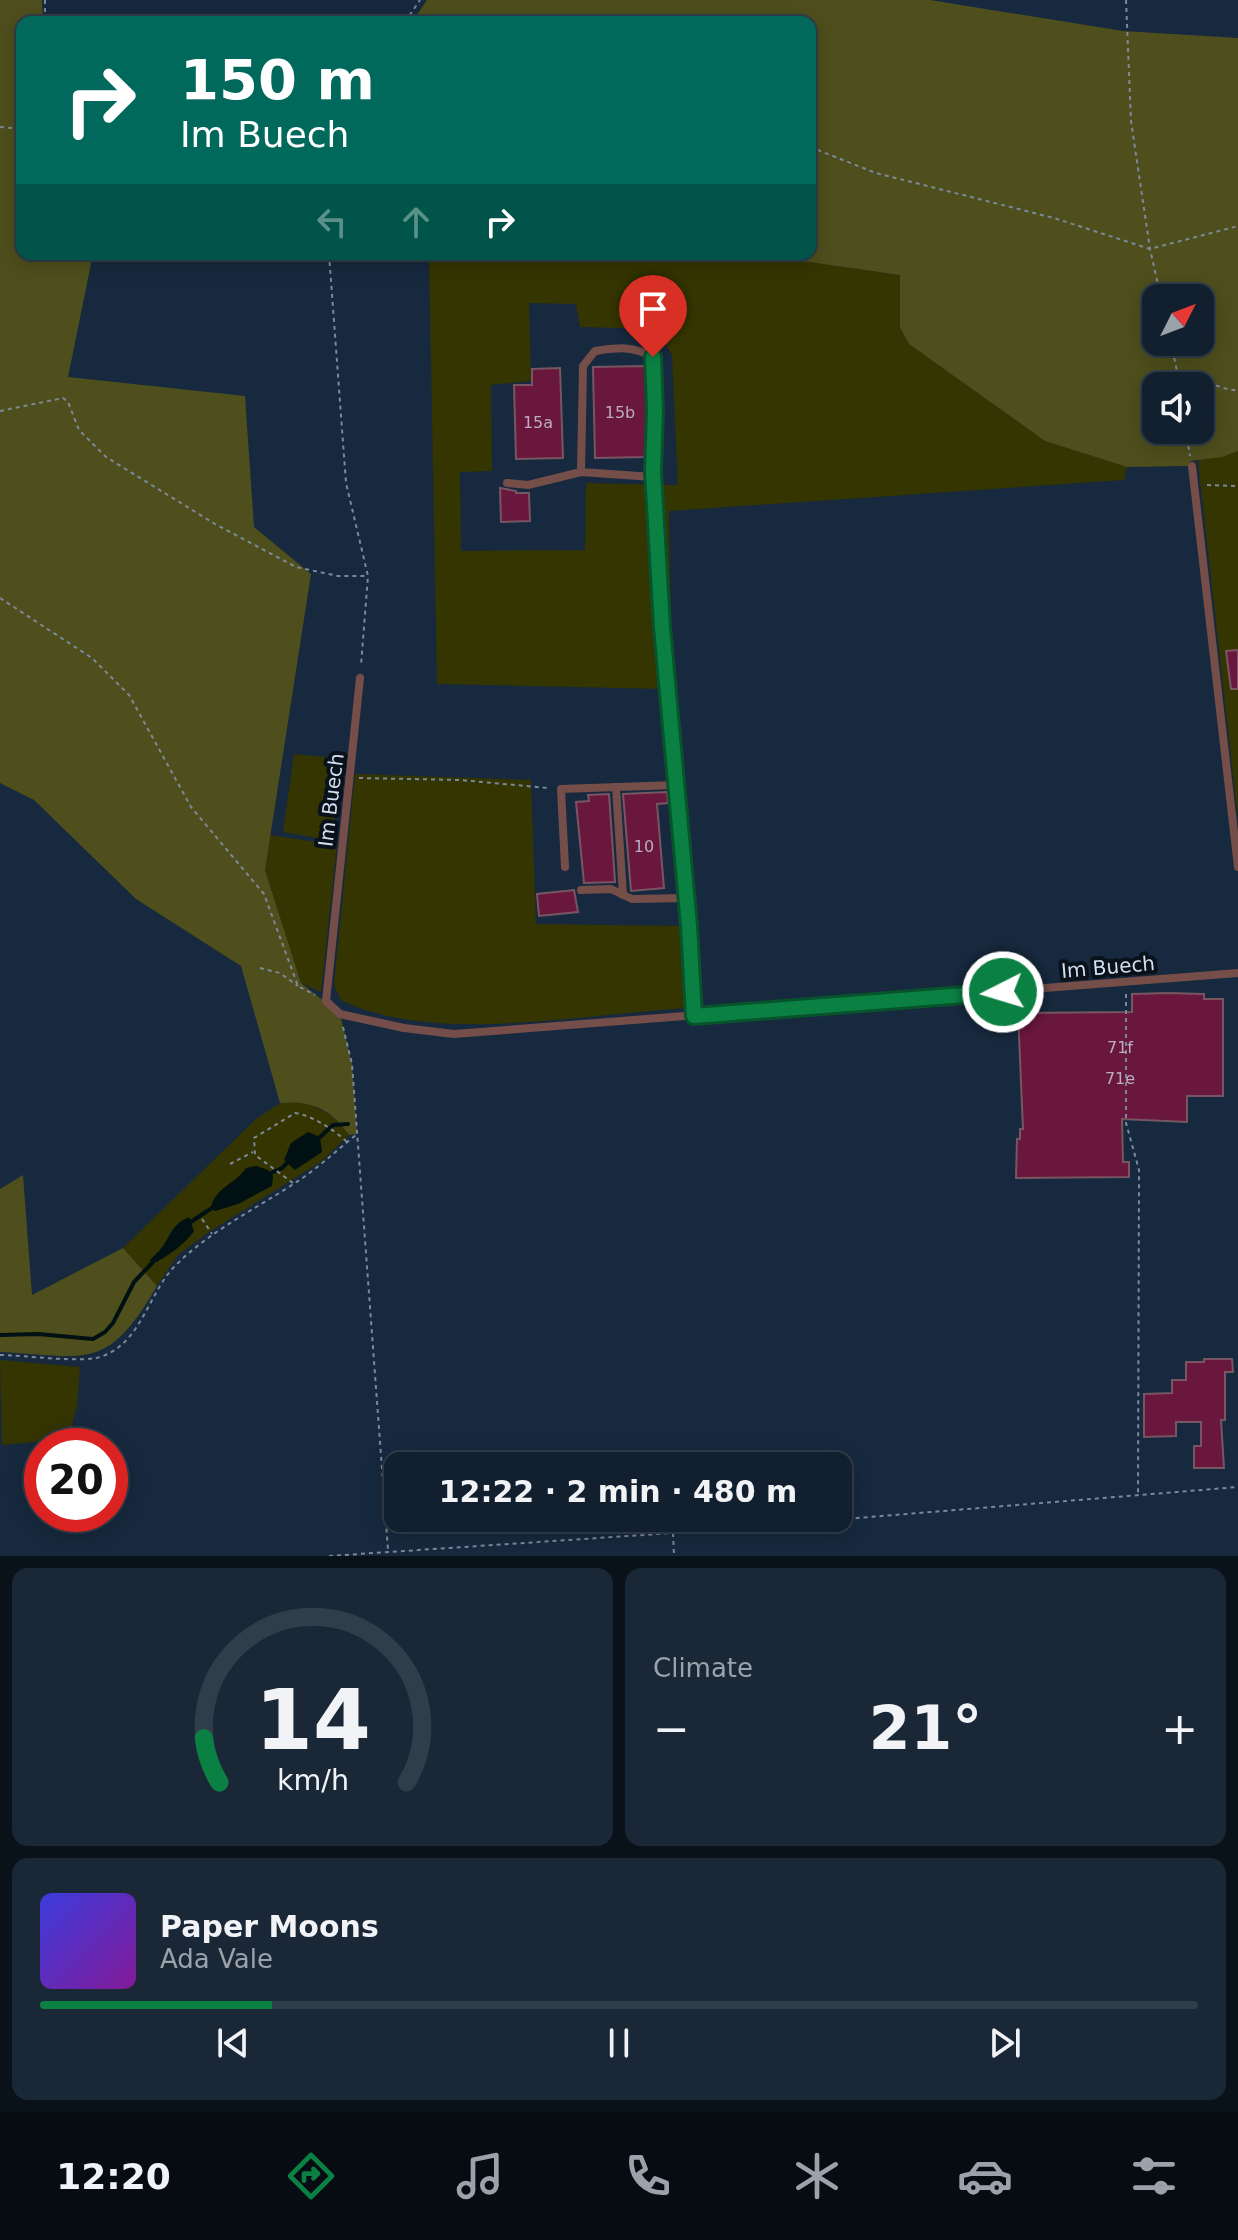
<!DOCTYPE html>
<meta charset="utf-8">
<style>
body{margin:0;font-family:"DejaVu Sans",sans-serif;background:#1a2736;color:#f1f3f6;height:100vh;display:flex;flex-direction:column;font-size:30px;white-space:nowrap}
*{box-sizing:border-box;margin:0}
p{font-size:26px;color:#9ca2aa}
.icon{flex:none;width:44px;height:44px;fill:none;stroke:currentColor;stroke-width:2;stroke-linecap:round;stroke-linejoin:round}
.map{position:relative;height:1556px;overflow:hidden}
.side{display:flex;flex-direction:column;gap:12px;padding:12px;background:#091119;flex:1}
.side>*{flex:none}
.hud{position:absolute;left:16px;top:16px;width:800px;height:244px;border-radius:16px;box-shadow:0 4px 20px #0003,0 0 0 2px #303d4a;background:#00695c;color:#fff;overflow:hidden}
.needle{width:52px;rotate:48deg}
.buttons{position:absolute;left:1142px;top:284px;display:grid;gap:16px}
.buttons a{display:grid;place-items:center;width:72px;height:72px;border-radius:16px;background:#111f2e;box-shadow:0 4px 20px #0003,0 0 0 2px #303d4a;font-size:40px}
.speed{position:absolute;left:24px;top:1428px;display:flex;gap:16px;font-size:40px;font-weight:700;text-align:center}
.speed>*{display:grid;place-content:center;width:104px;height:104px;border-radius:50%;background:#111f2e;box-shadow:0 4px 20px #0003,0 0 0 2px #303d4a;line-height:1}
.speed .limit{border:12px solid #d22;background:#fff;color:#111}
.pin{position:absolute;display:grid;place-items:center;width:68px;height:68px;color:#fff;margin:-82px -34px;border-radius:50% 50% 50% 0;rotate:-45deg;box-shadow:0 0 8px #0007}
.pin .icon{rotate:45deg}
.me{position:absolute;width:88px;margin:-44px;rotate:265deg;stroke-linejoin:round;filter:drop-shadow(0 0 6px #0008)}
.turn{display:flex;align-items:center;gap:28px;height:168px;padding:0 32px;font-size:36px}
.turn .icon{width:104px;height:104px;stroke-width:2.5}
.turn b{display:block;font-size:56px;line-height:68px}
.lanes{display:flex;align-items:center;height:76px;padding:0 32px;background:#0003;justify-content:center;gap:40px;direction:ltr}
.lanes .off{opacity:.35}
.big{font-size:60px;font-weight:700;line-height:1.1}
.side .widget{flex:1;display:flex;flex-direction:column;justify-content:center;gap:12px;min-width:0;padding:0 28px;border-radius:16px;background:#1a2736}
.side .dial{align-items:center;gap:0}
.dial svg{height:208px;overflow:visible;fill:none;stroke:#303d4a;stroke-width:7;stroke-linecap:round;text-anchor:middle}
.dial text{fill:#f1f3f6;stroke:none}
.song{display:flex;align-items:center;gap:24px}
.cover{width:96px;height:96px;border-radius:12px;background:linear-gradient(135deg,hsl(240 70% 55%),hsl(290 70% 35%))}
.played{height:8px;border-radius:4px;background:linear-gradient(90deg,#0b8043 20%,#303d4a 20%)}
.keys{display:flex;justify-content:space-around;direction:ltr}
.heat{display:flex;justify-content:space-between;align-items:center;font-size:44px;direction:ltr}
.side .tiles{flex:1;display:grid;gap:12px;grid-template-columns:1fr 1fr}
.widget:last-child{grid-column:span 2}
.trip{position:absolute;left:384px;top:1452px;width:468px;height:80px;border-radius:16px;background:#111f2e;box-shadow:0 4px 20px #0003,0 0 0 2px #303d4a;font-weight:700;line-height:80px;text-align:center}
.dock{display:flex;height:128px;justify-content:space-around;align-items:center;background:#070c12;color:#9ca2aa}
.dock .icon{width:56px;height:56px}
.dock .current{color:#0b8043}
.dock b{font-size:36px;color:#f1f3f6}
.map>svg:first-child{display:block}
</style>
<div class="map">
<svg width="1238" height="1556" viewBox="0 0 1238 1556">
<rect width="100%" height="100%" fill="#17293e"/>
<g fill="#343500" fill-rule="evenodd">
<path d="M429,254H754L900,275V328L909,344L1045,441L1127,467L1124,480L669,511L672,678L663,689L437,684ZM529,303L576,304L580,327L657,329L672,355L678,485L586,483L585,550L461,551L460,472L492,471L491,385L531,381Z"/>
<polygon points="1238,451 1238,819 1198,461"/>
<polygon points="294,754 338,758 333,841 283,832"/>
<path d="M355,774L531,780L536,924L686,926L691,1005L685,1008L652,1011C560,1018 425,1042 341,1000L334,985Z"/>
<polygon points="270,835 337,845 321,992 301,983 265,870"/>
<path d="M300,1101C321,1108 336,1116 349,1135L322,1161L209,1232L178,1255L157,1286L123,1248L256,1119L280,1103Z"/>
<polygon points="0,1360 80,1367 77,1406 70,1432 46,1441 2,1445"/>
</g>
<g fill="#4e4f1c" fill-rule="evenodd">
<path d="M0,0H42L43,22H22V254H93L68,377L245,396L254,527L311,574L265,870L301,983L340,1014L352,1064L357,1134L349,1135C331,1109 311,1100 280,1103L241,966L136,899L34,800L0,783Z"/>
<path d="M427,0H930L1123,31L1238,38V451L1222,457L1191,461L1188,466L1127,467L1045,441L909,344L900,328V275L754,254H810V22H412ZM1156,298H1200V342H1156ZM1156,386H1200V430H1156Z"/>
<path d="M23,1175L32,1295L123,1248L157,1286C107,1371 90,1357 0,1352V1189Z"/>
</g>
<g fill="#011012">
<polygon points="308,1132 320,1137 322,1152 295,1170 284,1160 291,1143"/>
<path d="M256,1166L268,1170L273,1176L272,1186L238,1204L215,1211L211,1208C214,1188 237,1183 246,1168Z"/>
<path d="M189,1217L194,1231C185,1244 166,1258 152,1264L150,1260C153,1257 156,1254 159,1251C171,1238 169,1226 189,1217Z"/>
</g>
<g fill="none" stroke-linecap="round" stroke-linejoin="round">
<g stroke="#011012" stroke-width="4">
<polyline points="319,1138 333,1125 348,1124"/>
<polyline points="267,1175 282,1168 289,1161"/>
<polyline points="189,1223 215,1206"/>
<polyline points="0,1335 38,1334 93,1339 105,1332 113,1323 134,1282 153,1262"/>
</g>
</g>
<g fill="#6a173d" stroke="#775661" stroke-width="2">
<polygon points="646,366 646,457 595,458 593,367"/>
<polygon points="560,368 563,458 516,459 514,385 532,385 532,369"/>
<polygon points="500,488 516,491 516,493 529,493 530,521 501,522"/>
<polygon points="1238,650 1238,689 1231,689 1226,651"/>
<polygon points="667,792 668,803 657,804 664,888 631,891 623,794"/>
<polygon points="609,794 615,882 584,883 576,802 589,801 588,795"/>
<polygon points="574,890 578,912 539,916 537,894"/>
<polygon points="1168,993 1204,994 1204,999 1223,999 1223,1096 1187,1096 1187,1122 1122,1119 1123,1162 1129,1162 1129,1177 1016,1178 1017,1139 1020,1139 1020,1129 1023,1129 1018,1013 1132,1012 1132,994"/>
<polygon points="1204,1359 1232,1359 1233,1372 1225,1372 1225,1420 1221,1420 1224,1468 1194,1468 1194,1446 1201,1446 1201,1422 1176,1422 1176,1436 1144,1437 1144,1394 1172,1393 1172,1380 1186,1380 1186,1362 1204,1362"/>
</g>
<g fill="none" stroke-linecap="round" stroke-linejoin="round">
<g stroke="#7b899b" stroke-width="2" stroke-dasharray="4 4" stroke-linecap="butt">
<polyline points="45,0 45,22"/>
<polyline points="1126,0 1131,121 1150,249 1161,298"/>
<polyline points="405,22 420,0"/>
<polyline points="0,127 22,129"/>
<polyline points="810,147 876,173 1054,218 1150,249 1238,226"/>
<polyline points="329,254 346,483 368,576 361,665"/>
<polyline points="1171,342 1180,386"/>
<polyline points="1178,373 1230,390 1238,390"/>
<polyline points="0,411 63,398 68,402 79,430 106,457 215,524 296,567 338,576 368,576"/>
<polyline points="1186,430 1190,456"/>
<polyline points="1207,485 1238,486"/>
<polyline points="0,598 92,658 129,695 191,807 264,894 298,986 315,995"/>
<polyline points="359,778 460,780 548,788"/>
<polyline points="260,968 280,973 298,986"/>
<polyline points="1126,994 1126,1123 1139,1170 1138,1494"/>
<polyline points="343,1027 352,1064 388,1550"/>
<polyline points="230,1164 253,1152"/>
<path d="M293,1183L255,1155L254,1138L295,1113C313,1116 333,1129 347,1142"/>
<polyline points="202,1219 212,1234"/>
<path d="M0,1355C24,1355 84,1364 103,1356C141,1342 149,1293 174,1267C208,1232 254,1210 295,1183C317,1169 336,1151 357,1134"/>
<polyline points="673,1533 674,1556"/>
<polyline points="329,1556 673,1533 1238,1487"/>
</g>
<g stroke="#754e49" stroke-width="8">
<polyline points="1192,466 1238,867"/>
<path d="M653,477L581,472L583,366L595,351C616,348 633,345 653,357L655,410L653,472V477C664,657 685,836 694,1016"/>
<polyline points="507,483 528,485 581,472"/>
<polyline points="360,678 326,1001 340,1014 404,1028 454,1034 1238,973"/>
<polyline points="616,787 623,895"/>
<polyline points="565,867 561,789 676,785"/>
<polyline points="581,890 611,889 632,899 686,898"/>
</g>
</g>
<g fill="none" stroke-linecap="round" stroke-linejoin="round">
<defs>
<polyline id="route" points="653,357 655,410 653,472 662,627 689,926 694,1016 1003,992"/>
</defs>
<use href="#route" stroke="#07532c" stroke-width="20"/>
<use href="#route" stroke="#0b8043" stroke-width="14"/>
</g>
<g text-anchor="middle" stroke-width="8" stroke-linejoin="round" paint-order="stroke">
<g font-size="16" fill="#b9adc2">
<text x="620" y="418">15b</text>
<text x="538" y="428">15a</text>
<text x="644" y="852">10</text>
<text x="1120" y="1053">71f</text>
<text x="1120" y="1084">71e</text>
</g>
<g font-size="20" fill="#d3dfee" stroke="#09111b">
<text transform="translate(331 800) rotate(-83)" y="7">Im Buech</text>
<text transform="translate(1108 967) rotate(-5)" y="7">Im Buech</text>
</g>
</g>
</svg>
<div class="buttons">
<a><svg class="needle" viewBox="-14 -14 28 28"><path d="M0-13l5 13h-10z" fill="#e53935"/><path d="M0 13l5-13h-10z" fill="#9ca2aa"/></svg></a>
<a><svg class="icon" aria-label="sound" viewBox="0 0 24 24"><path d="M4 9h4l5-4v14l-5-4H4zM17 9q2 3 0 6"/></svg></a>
</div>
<div class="speed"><div class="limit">20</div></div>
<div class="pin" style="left:653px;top:357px;background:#d93025"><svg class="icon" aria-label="arrive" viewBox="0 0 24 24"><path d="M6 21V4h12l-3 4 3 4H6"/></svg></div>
<svg class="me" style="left:1003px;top:992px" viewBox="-20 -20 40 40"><circle r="17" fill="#0b8043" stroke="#fff" stroke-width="3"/><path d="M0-11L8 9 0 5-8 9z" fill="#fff"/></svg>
<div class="trip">12:22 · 2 min · 480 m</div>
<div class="hud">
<div class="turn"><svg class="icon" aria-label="right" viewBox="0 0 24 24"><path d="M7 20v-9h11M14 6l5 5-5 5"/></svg><div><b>150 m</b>Im Buech</div></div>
<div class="lanes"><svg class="icon off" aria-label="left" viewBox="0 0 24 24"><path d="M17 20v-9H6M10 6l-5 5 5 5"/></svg><svg class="icon off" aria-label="ahead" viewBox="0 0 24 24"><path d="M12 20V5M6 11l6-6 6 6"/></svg><svg class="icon" aria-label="right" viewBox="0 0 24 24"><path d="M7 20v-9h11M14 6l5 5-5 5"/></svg></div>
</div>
</div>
<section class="side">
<div class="tiles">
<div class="widget dial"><svg viewBox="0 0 100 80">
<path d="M14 69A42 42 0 1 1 86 69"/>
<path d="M14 69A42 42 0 0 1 8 52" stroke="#0b8043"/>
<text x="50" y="56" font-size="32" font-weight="700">14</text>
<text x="50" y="72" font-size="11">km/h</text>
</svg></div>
<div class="widget"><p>Climate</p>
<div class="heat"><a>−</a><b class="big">21°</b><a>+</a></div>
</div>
<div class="widget">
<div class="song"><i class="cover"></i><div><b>Paper Moons</b><p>Ada Vale</p></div></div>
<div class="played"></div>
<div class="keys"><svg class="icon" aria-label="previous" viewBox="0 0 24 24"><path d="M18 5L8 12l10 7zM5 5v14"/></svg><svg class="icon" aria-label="pause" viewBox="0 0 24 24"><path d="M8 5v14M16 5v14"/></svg><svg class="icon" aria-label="next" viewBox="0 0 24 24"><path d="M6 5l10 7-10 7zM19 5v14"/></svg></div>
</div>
</div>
</section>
<nav class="dock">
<b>12:20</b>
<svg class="icon current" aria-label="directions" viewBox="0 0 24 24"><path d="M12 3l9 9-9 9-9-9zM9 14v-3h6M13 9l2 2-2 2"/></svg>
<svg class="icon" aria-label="music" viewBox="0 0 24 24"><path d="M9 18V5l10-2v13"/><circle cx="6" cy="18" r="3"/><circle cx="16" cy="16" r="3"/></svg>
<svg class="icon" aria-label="phone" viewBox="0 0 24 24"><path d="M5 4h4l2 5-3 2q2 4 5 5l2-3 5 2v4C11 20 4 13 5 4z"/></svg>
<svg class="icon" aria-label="climate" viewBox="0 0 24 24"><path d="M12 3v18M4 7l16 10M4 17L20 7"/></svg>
<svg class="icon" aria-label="car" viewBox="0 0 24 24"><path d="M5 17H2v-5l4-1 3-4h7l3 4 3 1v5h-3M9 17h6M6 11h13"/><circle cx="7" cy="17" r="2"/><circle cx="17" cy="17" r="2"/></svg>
<svg class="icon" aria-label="filters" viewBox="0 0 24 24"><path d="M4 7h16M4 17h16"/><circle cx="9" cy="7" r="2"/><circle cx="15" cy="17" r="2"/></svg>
</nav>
